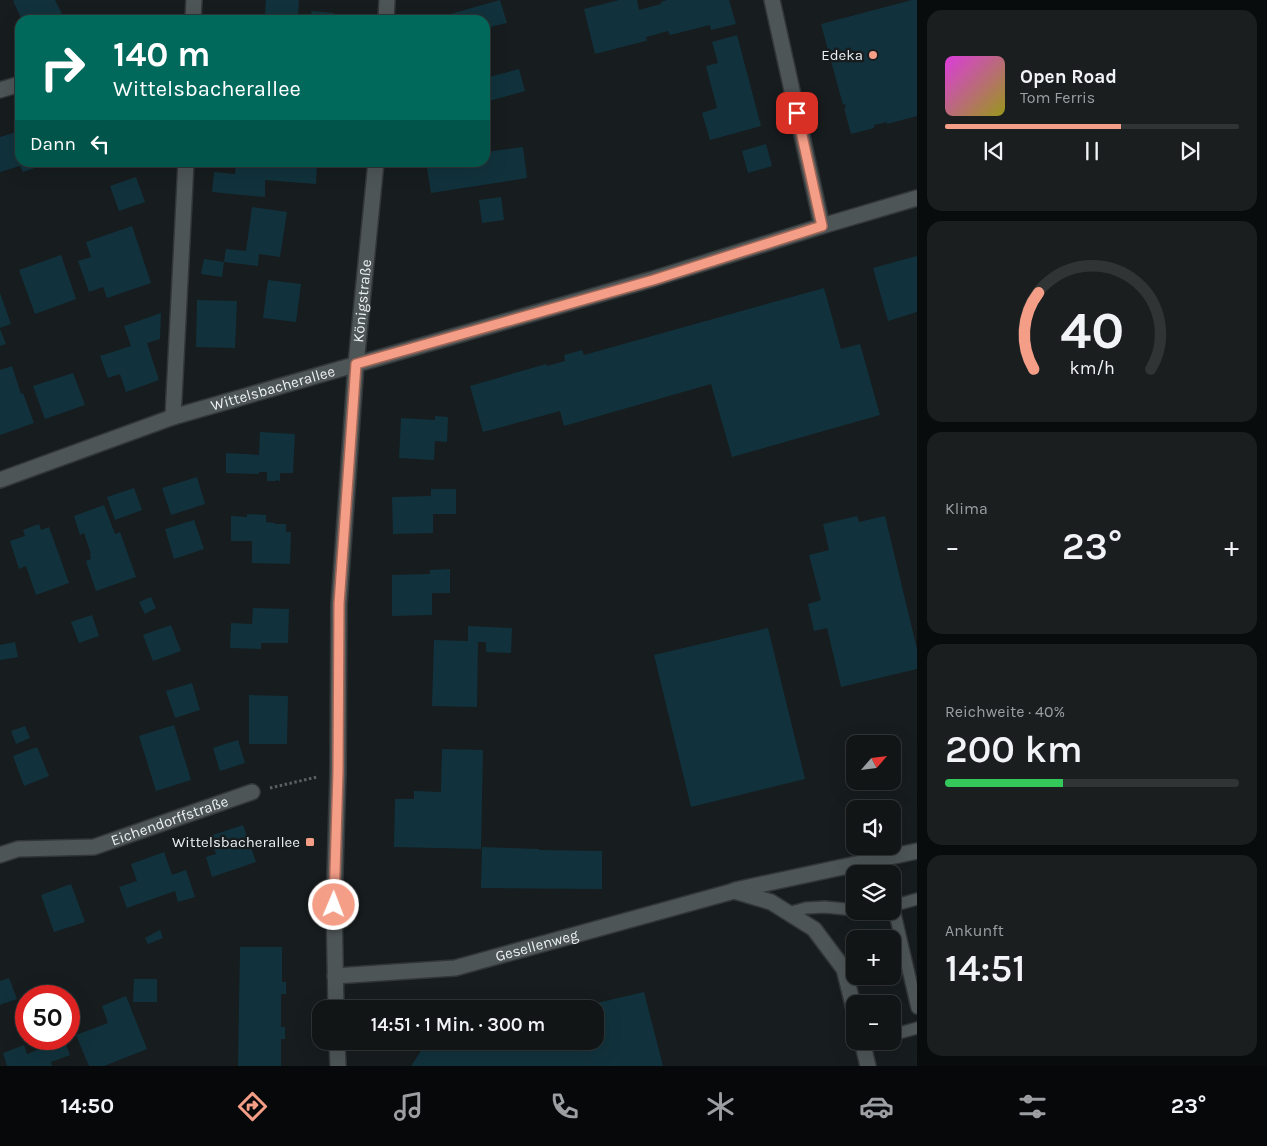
<!DOCTYPE html>
<html lang="de">
<meta charset="utf-8">
<style>
body{margin:0;font-family:Karla,sans-serif;background:#1a1e1f;color:#f1f3f6;height:100vh;display:flex;flex-direction:column;font-size:19px;white-space:nowrap}
*{box-sizing:border-box;margin:0}
p{font-size:16px;color:#9c9fa1}
.icon{flex:none;width:28px;height:28px;fill:none;stroke:currentColor;stroke-width:2;stroke-linecap:round;stroke-linejoin:round}
.map{position:relative;flex:1;overflow:hidden}
.side{display:flex;flex-direction:column;gap:10px;padding:10px;background:#090c0c;width:350px}
.side>*{flex:none}
.top-card{position:absolute;left:15px;top:15px;width:475px;height:152px;border-radius:15px;box-shadow:0 5px 20px #0002,0 0 0 1px #303435;background:#00695c;color:#fff;overflow:hidden}
.needle{width:32px;rotate:62deg}
.fabs{position:absolute;left:846px;top:735px;display:grid;gap:10px}
.fabs a{display:grid;place-items:center;width:55px;height:55px;border-radius:10px;background:#111516;box-shadow:0 5px 20px #0002,0 0 0 1px #303435;font-size:25px}
.speed{position:absolute;left:15px;top:985px;display:flex;gap:10px;font-size:25px;font-weight:700;text-align:center}
.speed>*{display:grid;place-content:center;width:65px;height:65px;border-radius:50%;background:#111516;box-shadow:0 5px 20px #0002,0 0 0 1px #303435;line-height:1}
.speed .limit{border:8px solid #d22;background:#fff;color:#111}
.pin{position:absolute;display:grid;place-items:center;width:42px;height:42px;color:#fff;margin:-21px;border-radius:10px;box-shadow:0 2px 8px #0006}
.me{position:absolute;width:55px;margin:-28px;rotate:1deg;stroke-linejoin:round;filter:drop-shadow(0 0 4px #0008)}
.turn{display:flex;align-items:center;gap:18px;height:105px;padding:0 15px;font-size:22px}
.turn .icon{width:65px;height:65px;stroke-width:2.5}
.turn b{display:block;font-size:35px;line-height:42px}
.then{display:flex;align-items:center;height:48px;padding:0 15px;background:#0003;gap:10px;font-size:19px}
.big{font-size:38px;font-weight:600;line-height:1.1}
.side .card{flex:1;display:flex;flex-direction:column;justify-content:center;gap:8px;min-width:0;padding:0 18px;border-radius:15px;background:#1a1e1f}
.side .dial{align-items:center;gap:0}
.dial svg{height:130px;overflow:visible;fill:none;stroke:#303435;stroke-width:7;stroke-linecap:round;text-anchor:middle}
.dial text{fill:#f1f3f6;stroke:none}
.song{display:flex;align-items:center;gap:15px}
.cover{width:60px;height:60px;border-radius:8px;background:linear-gradient(135deg,hsl(300 70% 55%),hsl(60 70% 35%))}
.played{height:5px;border-radius:2px;background:linear-gradient(90deg,#f49e87 60%,#303435 60%)}
.keys{display:flex;justify-content:space-around;direction:ltr}
.heat{display:flex;justify-content:space-between;align-items:center;font-size:28px;direction:ltr}
.charge{height:8px;border-radius:4px;background:linear-gradient(90deg,#34c759 40%,#303435 0)}
.trip{position:absolute;left:312px;top:1000px;width:292px;height:50px;border-radius:15px;background:#111516;box-shadow:0 5px 20px #0002,0 0 0 1px #303435;font-weight:600;line-height:50px;text-align:center}
.menu{display:flex;height:80px;justify-content:space-around;align-items:center;background:#070809;color:#9c9fa1}
.menu .icon{width:35px;height:35px}
.menu .selected{color:#f49e87}
.menu b{font-size:22px;color:#f1f3f6}
main{display:flex;flex:1;min-height:0}
.map>svg:first-child{display:block}
</style>
<main>
<div class="map">
<svg width="917" height="1066" viewBox="0 0 917 1066">
<rect width="100%" height="100%" fill="#171c1e"/>
<g fill="#11323c">
<polygon points="15,0 55,0 64,18 59,20 22,20 13,1"/>
<polygon points="266,0 299,0 298,16 265,15"/>
<polygon points="500,0 507,23 485,28 485,20 444,20 443,16"/>
<polygon points="619,0 637,0 639,10 661,4 661,2 667,0 729,0 736,24 711,30 710,25 670,35 668,31 646,37 647,41 645,41 595,54 584,9"/>
<polygon points="912,0 917,0 917,116 887,124 887,122 874,125 874,128 851,134 844,108 846,108 845,104 843,105 821,24"/>
<polygon points="311,11 334,13 333,20 312,20"/>
<polygon points="737,35 761,126 710,140 702,113 717,108 706,66 718,63 712,42"/>
<polygon points="519,69 525,91 485,102 485,78"/>
<polygon points="16,132 20,146 20,162 37,162 38,167 23,172 20,166 0,172 0,137"/>
<polygon points="766,144 772,166 748,173 742,151"/>
<polygon points="523,147 527,178 431,193 426,162 485,162 485,152"/>
<polygon points="236,162 317,162 316,184 265,180 265,197 212,192 214,172 235,174"/>
<polygon points="136,177 145,202 119,211 110,186"/>
<polygon points="501,197 504,220 482,223 479,200"/>
<polygon points="252,207 287,212 280,257 259,254 258,266 224,262 222,277 201,274 204,259 224,262 226,249 246,251"/>
<polygon points="132,226 151,283 107,298 103,287 89,292 78,261 91,257 86,242"/>
<polygon points="61,255 76,299 35,314 19,270"/>
<polygon points="917,256 917,312 888,321 873,268"/>
<polygon points="268,280 301,284 296,322 263,318"/>
<polygon points="824,288 841,349 860,344 880,415 732,457 711,384 564,426 560,411 483,432 470,386 546,364 547,366 565,361 564,355 582,350 584,355"/>
<polygon points="0,293 11,324 0,328"/>
<polygon points="197,300 237,301 235,348 196,347"/>
<polygon points="161,313 160,339 147,343 159,380 126,392 120,374 108,378 100,356 131,346 124,326"/>
<polygon points="0,329 6,344 0,346"/>
<polygon points="12,366 21,394 23,393 34,423 0,435 0,370"/>
<polygon points="73,373 85,405 45,419 33,386"/>
<polygon points="435,416 448,417 447,442 435,441 434,460 399,458 401,418 435,420"/>
<polygon points="260,432 295,434 293,473 280,473 280,481 276,480 276,481 267,481 267,472 259,472 259,474 226,473 226,453 259,455"/>
<polygon points="197,477 205,504 171,515 162,488"/>
<polygon points="134,488 142,510 115,520 107,497"/>
<polygon points="431,489 456,489 456,514 433,514 433,533 393,534 392,497 431,496"/>
<polygon points="104,505 115,534 120,532 136,577 96,591 86,561 91,559 90,554 91,554 84,533 80,535 74,516"/>
<polygon points="247,514 266,515 266,522 275,523 275,524 286,524 286,532 291,532 290,564 252,563 252,541 231,541 231,516 247,517"/>
<polygon points="857,516 859,522 885,516 917,649 917,669 841,687 827,628 814,631 808,604 821,600 809,555 829,550 823,524"/>
<polygon points="194,520 204,549 174,559 165,529"/>
<polygon points="39,524 41,530 49,527 69,583 36,595 26,566 19,569 10,541 25,536 23,530"/>
<polygon points="450,569 450,593 432,593 432,615 392,616 392,575 430,574 430,570"/>
<polygon points="151,597 156,608 145,614 139,602"/>
<polygon points="253,608 289,609 288,643 261,643 261,649 230,648 231,623 252,624"/>
<polygon points="92,615 99,636 79,643 71,622"/>
<polygon points="171,625 181,651 153,661 143,635"/>
<polygon points="468,626 512,628 511,653 486,652 486,642 478,642 477,707 432,706 434,640 468,641"/>
<polygon points="768,628 805,779 691,807 654,655"/>
<polygon points="15,642 18,657 0,660 0,645"/>
<polygon points="192,683 200,710 175,718 166,691"/>
<polygon points="249,695 288,696 287,744 249,744"/>
<polygon points="174,725 191,780 156,791 139,736"/>
<polygon points="25,726 30,738 16,744 11,731"/>
<polygon points="238,740 245,763 220,771 213,748"/>
<polygon points="37,747 49,776 24,786 13,756"/>
<polygon points="442,749 483,750 481,849 394,847 395,799 414,799 414,791 441,792"/>
<polygon points="243,825 256,862 212,877 206,857 216,854 210,836"/>
<polygon points="482,847 539,849 539,850 602,851 602,889 481,888"/>
<polygon points="164,852 172,875 186,870 195,897 178,902 175,891 127,908 119,887 137,881 131,864"/>
<polygon points="71,884 85,922 54,932 41,895"/>
<polygon points="160,930 163,938 148,944 145,938"/>
<polygon points="240,947 282,947 282,982 286,982 286,994 281,994 281,1027 285,1027 285,1039 281,1039 281,1066 238,1066"/>
<polygon points="9,978 17,999 0,1005 0,981"/>
<polygon points="134,979 157,979 157,1002 133,1002"/>
<polygon points="644,992 663,1066 411,1066 427,1042 431,1041 596,1041 596,1009 575,1008"/>
<polygon points="126,996 147,1049 104,1066 89,1066 76,1035 108,1023 102,1006"/>
<polygon points="43,1039 64,1039 70,1055 51,1062 52,1066 7,1066 3,1053 24,1045 27,1054 44,1047 41,1040"/>
</g>
<g fill="none" stroke-linecap="round" stroke-linejoin="round">
<defs>
<g id="lane">
<polyline points="893,905 917,1008"/>
<polyline points="892,906 917,899"/>
<polyline points="866,911 871,911"/>
<polyline points="788,913 806,908 825,907 855,910"/>
<polyline points="892,1035 917,1028"/>
</g>
<g id="street">
<polyline points="772,0 822,226"/>
<polyline points="193,20 194,0"/>
<polyline points="0,90 20,84"/>
<polyline points="173,417 186,162"/>
<path id="s1" d="M0,855L18,849L94,847L252,792"/>
<polyline points="735,890 917,851"/>
<path id="s2" d="M335,976L455,968L734,891L771,902L814,929L844,969L855,1013"/>
<polyline points="862,1041 868,1066"/>
</g>
<g id="secondary">
<polyline points="386,20 387,0"/>
<path id="s3" d="M0,480L173,417L653,279L822,226L917,198"/>
<path id="s4" d="M336,1009L334,905L338,772L339,604L356,364L376,162"/>
<polyline points="337,1041 338,1066"/>
</g>
</defs>
<use href="#lane" stroke="#323637" stroke-width="14"/>
<use href="#street" stroke="#323637" stroke-width="18"/>
<use href="#secondary" stroke="#323637" stroke-width="18"/>
<polyline stroke="#5c6062" stroke-width="3" stroke-dasharray="2.5 2.5" stroke-linecap="butt" points="270,788 317,777"/>
<use href="#lane" stroke="#4e5557" stroke-width="11"/>
<use href="#street" stroke="#4e5557" stroke-width="15"/>
<use href="#secondary" stroke="#4e5557" stroke-width="15"/>
</g>
<g fill="none" stroke-linecap="round" stroke-linejoin="round">
<defs>
<polyline id="route" points="334,905 338,772 339,604 356,364 653,280 822,226 797,113"/>
</defs>
<use href="#route" stroke="#9f6758" stroke-width="12"/>
<use href="#route" stroke="#f49e87" stroke-width="9"/>
</g>
<g fill="#f49e87" stroke="#171c1e" stroke-width="2">
<circle cx="873" cy="55" r="5"/>
<rect x="305" y="837" width="10" height="10" rx="2.5"/>
</g>
<g text-anchor="middle" stroke-width="5" stroke-linejoin="round" paint-order="stroke">
<g font-size="15" fill="#ecf0f1" stroke="#171c1e" text-anchor="end">
<text x="863" y="60">Edeka</text>
<text x="300" y="847">Wittelsbacherallee</text>
</g>
<g font-size="15" fill="#ecf0f1" stroke="#171c1e">
<text dy="5" stroke="none"><textPath href="#s4" startOffset="709">Königstraße</textPath></text>
<text dy="5" stroke="none"><textPath href="#s3" startOffset="288">Wittelsbacherallee</textPath></text>
<text dy="5" stroke="none"><textPath href="#s1" startOffset="175">Eichendorffstraße</textPath></text>
<text dy="5" stroke="none"><textPath href="#s2" startOffset="205">Gesellenweg</textPath></text>
</g>
</g>
</svg>
<div class="fabs">
<a><svg class="needle" viewBox="-14 -14 28 28"><path d="M0-13l5 13h-10z" fill="#e53935"/><path d="M0 13l5-13h-10z" fill="#9c9fa1"/></svg></a>
<a><svg class="icon" aria-label="sound" viewBox="0 0 24 24"><path d="M4 9h4l5-4v14l-5-4H4zM17 9q2 3 0 6"/></svg></a>
<a><svg class="icon" aria-label="layers" viewBox="0 0 24 24"><path d="M12 4l9 5-9 5-9-5zM3 14l9 5 9-5"/></svg></a>
<a>+</a>
<a>−</a>
</div>
<div class="speed"><div class="limit">50</div></div>
<div class="pin" style="left:797px;top:113px;background:#d93025"><svg class="icon" aria-label="arrive" viewBox="0 0 24 24"><path d="M6 21V4h12l-3 4 3 4H6"/></svg></div>
<svg class="me" style="left:334px;top:905px" viewBox="-20 -20 40 40"><circle r="17" fill="#f49e87" stroke="#fff" stroke-width="3"/><path d="M0-11L8 9 0 5-8 9z" fill="#fff"/></svg>
<div class="trip">14:51 · 1 Min. · 300 m</div>
<div class="top-card">
<div class="turn"><svg class="icon" aria-label="right" viewBox="0 0 24 24"><path d="M7 20v-9h11M14 6l5 5-5 5"/></svg><div><b>140 m</b>Wittelsbacherallee</div></div>
<div class="then">Dann<svg class="icon" aria-label="left" viewBox="0 0 24 24"><path d="M17 20v-9H6M10 6l-5 5 5 5"/></svg></div>
</div>
</div>
<section class="side">
<div class="card">
<div class="song"><i class="cover"></i><div><b>Open Road</b><p>Tom Ferris</p></div></div>
<div class="played"></div>
<div class="keys"><svg class="icon" aria-label="previous" viewBox="0 0 24 24"><path d="M18 5L8 12l10 7zM5 5v14"/></svg><svg class="icon" aria-label="pause" viewBox="0 0 24 24"><path d="M8 5v14M16 5v14"/></svg><svg class="icon" aria-label="next" viewBox="0 0 24 24"><path d="M6 5l10 7-10 7zM19 5v14"/></svg></div>
</div>
<div class="card dial"><svg viewBox="0 0 100 80">
<path d="M14 69A42 42 0 1 1 86 69"/>
<path d="M14 69A42 42 0 0 1 17 22" stroke="#f49e87"/>
<text x="50" y="56" font-size="32" font-weight="700">40</text>
<text x="50" y="72" font-size="11">km/h</text>
</svg></div>
<div class="card"><p>Klima</p>
<div class="heat"><a>−</a><b class="big">23°</b><a>+</a></div>
</div>
<div class="card"><p>Reichweite · 40%</p><b class="big">200 km</b><div class="charge"></div></div>
<div class="card"><p>Ankunft</p><b class="big">14:51</b></div>
</section>
</main>
<nav class="menu">
<b>14:50</b>
<svg class="icon selected" aria-label="directions" viewBox="0 0 24 24"><path d="M12 3l9 9-9 9-9-9zM9 14v-3h6M13 9l2 2-2 2"/></svg>
<svg class="icon" aria-label="music" viewBox="0 0 24 24"><path d="M9 18V5l10-2v13"/><circle cx="6" cy="18" r="3"/><circle cx="16" cy="16" r="3"/></svg>
<svg class="icon" aria-label="phone" viewBox="0 0 24 24"><path d="M5 4h4l2 5-3 2q2 4 5 5l2-3 5 2v4C11 20 4 13 5 4z"/></svg>
<svg class="icon" aria-label="climate" viewBox="0 0 24 24"><path d="M12 3v18M4 7l16 10M4 17L20 7"/></svg>
<svg class="icon" aria-label="car" viewBox="0 0 24 24"><path d="M5 17H2v-5l4-1 3-4h7l3 4 3 1v5h-3M9 17h6M6 11h13"/><circle cx="7" cy="17" r="2"/><circle cx="17" cy="17" r="2"/></svg>
<svg class="icon" aria-label="filters" viewBox="0 0 24 24"><path d="M4 7h16M4 17h16"/><circle cx="9" cy="7" r="2"/><circle cx="15" cy="17" r="2"/></svg>
<b>23°</b>
</nav>
